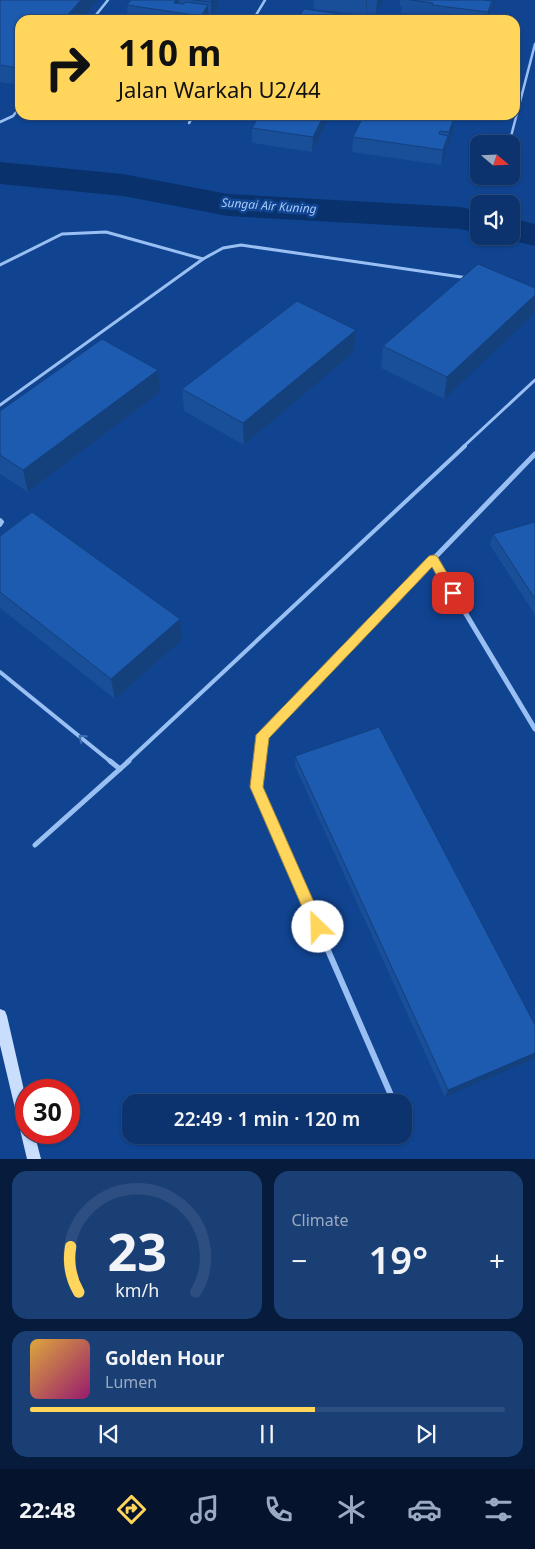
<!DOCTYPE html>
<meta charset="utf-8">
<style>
body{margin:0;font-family:"Noto Sans",sans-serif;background:#1a3f75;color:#f1f3f6;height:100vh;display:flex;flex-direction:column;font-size:19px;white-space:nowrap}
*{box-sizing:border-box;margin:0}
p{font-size:16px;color:#9aaac2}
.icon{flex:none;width:28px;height:28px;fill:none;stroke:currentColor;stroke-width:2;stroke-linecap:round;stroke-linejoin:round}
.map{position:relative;height:1159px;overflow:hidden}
.side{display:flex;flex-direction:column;gap:12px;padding:12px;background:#071c3c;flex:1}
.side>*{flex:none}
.hud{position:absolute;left:15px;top:15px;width:505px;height:105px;border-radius:15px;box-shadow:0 1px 4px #0004,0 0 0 1px #2c4e80;background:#ffd55c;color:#111;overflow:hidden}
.needle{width:32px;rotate:109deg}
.tools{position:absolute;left:470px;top:135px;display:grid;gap:10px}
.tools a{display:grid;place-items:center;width:50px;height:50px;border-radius:10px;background:#0c336d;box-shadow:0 1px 4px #0004,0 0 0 1px #2c4e80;font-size:25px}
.speed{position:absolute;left:15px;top:1079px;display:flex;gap:10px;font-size:25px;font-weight:700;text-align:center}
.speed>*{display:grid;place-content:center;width:65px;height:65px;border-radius:50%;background:#0c336d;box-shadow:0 1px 4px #0004,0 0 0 1px #2c4e80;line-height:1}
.speed .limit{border:8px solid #d22;background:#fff;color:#111}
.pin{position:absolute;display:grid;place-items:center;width:42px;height:42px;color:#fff;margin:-21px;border-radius:10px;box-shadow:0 2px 8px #0006}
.me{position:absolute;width:55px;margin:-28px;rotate:336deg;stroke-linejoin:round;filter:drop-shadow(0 0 4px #0008)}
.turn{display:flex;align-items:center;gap:18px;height:105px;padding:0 20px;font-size:22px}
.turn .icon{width:65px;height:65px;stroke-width:2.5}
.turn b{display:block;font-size:35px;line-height:42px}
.big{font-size:38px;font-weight:600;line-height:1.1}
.side .tile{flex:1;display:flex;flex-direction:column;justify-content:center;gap:8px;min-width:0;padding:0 18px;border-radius:15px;background:#1a3f75}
.side .dial{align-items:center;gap:0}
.dial svg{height:130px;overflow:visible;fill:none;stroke:#2c4e80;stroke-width:7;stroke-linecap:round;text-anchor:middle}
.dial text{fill:#f1f3f6;stroke:none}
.song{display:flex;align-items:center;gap:15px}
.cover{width:60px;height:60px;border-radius:8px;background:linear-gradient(135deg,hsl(40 70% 55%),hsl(320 70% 35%))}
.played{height:5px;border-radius:2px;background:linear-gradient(90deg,#ffd55c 60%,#2c4e80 60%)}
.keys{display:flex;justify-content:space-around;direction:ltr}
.heat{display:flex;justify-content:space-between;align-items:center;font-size:28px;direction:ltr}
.side .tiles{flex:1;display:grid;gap:12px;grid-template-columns:1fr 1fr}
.tile:last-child{grid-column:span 2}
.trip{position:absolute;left:122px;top:1094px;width:290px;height:50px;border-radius:15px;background:#0c336d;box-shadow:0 1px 4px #0004,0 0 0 1px #2c4e80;font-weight:600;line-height:50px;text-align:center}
.dock{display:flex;height:80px;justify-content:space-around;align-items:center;background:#05142c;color:#9aaac2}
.dock .icon{width:35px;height:35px}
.dock .on{color:#ffd55c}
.dock b{font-size:22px;color:#f1f3f6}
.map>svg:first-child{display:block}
</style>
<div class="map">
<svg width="535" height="1159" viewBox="0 0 535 1159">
<rect width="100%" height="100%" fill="#104491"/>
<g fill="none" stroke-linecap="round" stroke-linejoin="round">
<g fill="#09316c" fill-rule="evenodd">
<polygon points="0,162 123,174 228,194 460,207 479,211 479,233 460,229 228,216 123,196 0,184"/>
<polygon points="511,218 535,224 535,246 498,237 511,236"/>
</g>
<g stroke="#9ac0f3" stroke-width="2.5">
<polyline points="92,20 108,0"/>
<polyline points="253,20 265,0"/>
<polyline points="0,122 13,116 20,107"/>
<polyline points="189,123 194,115"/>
<polyline points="509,144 535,44"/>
</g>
<g stroke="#9ac0f3" stroke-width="3">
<polyline points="0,265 62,234 106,232 203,259"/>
<polyline points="0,405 203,259 223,248 241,245 468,278"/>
<polyline points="463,447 535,380"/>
</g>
<g stroke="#9ac0f3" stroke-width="4">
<polyline points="0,520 2,522 0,525"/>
<polyline points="0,672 111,762"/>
<polyline points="127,762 465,446"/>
</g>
<g stroke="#9ac0f3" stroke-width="5">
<polyline points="110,761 120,769"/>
<polyline points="35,845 129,761"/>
</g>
<g stroke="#9ac0f3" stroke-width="5">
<polyline points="433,559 535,729"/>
<polyline points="260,762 263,735 535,454"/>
</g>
<polyline stroke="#9ac0f3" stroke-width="6" points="260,761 257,787 394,1102"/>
<polygon fill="#c9defd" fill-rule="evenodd" points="0,1009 5,1011 7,1016 26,1099 26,1132 34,1132 41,1159 27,1159 0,1045"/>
</g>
<g fill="#194e98">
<polygon points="0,0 20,20 20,85 0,82"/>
<polygon points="176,0 218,0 219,6 211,16 209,16 208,20 136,20 128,19 127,5"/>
<polygon points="314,0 383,0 376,15 366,13 366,15 313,9"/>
<polygon points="400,0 495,0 488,20 438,20 431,19 431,17 401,13 402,7 400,6"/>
<polygon points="107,115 128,115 126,118"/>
<polygon points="260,115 328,115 327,122 312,152 252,143 252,128"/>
<polygon points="454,118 453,133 447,147 441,165 352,152 353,137"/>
<polygon points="535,288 444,399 381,368 383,346"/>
<polygon points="356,330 354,352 244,445 184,411 182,389"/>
<polygon points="158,370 160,392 28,492 0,474 0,411"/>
<polygon points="535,522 535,615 490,545 493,534"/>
<polygon points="0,536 182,640 115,699 0,608"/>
<polygon points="295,756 535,1025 445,1097 295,766"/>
</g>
<g fill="#14407c">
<polygon points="81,0 98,0 81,20 63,20"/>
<polygon points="176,0 179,0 180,10 174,3"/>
<polygon points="212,0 218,0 219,6 211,16 211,2"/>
<polygon points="367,0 366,13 366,15 366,1"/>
<polygon points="377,0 383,0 376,15 377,1"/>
<polygon points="493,0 495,0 491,13"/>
<polygon points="492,1 490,15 488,20 487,20 488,12"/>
<polygon points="208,5 209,19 208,20 201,20 201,16"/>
<polygon points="324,115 328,115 327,122 312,152 313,137"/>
<polygon points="454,118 453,133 447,147 449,132"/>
<polygon points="448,136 446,151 441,165 443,150"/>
<polygon points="535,295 535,313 444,399 447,377"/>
<polygon points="356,330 354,352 244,445 243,423"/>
<polygon points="158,370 160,392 28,492 23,470"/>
<polygon points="180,619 182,640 115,699 111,679"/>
<polygon points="535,1053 535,1058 445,1097 448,1090"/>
</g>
<g fill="#1d5bb1" stroke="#14407c">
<polygon points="0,0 81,0 63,20 20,20 20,67 19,68 0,65"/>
<polygon points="131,0 176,0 174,3 184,4 186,2 208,5 201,16 127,5"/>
<polygon points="193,0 212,0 211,2"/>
<polygon points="410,0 483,0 492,1 488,12 432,5 433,3"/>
<polygon points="304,9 369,18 368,20 297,20"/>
<polygon points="260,115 324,115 313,137 252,128"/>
<polygon points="364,115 429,115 454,118 449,132 440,131 439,134 448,136 443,150 353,137"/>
<polygon points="478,264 535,288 535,295 447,377 383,346"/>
<polygon points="297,301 356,330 243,423 182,389"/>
<polygon points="102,339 158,370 23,470 0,455 0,411"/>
<polygon points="32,512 180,619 111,679 0,592 0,536"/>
<polygon points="535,522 535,599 493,534"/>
<polygon points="379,727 535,1025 535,1053 448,1090 295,756"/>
</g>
<defs><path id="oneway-chevron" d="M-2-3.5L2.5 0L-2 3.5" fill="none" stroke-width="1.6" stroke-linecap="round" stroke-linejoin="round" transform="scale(1.25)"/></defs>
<use stroke="#406fb3" href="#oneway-chevron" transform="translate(82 738) rotate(-141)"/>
<polygon fill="#ffd55c" stroke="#a68a3c" points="433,555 437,556 457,590 459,593 457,597 449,597 432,567 269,738 263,787 325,927 323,932 318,934 313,932 250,787 256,735 429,556"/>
<g text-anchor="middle" stroke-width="5" stroke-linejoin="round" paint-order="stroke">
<g font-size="12" font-style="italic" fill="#a6cafa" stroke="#104491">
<text transform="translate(269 206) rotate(4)" y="4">Sungai Air Kuning</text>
</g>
</g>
</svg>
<div class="tools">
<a><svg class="needle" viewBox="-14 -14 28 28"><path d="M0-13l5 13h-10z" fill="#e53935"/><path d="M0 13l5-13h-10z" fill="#9aaac2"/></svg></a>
<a><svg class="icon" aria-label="sound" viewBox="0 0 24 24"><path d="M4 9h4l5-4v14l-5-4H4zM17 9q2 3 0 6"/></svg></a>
</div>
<div class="speed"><div class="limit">30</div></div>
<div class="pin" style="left:453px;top:593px;background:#d93025"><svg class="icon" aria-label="arrive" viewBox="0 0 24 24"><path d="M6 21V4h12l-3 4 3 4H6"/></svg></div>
<svg class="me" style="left:318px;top:927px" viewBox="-20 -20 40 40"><circle r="19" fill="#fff"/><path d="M0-13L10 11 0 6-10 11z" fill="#ffd55c"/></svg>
<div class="trip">22:49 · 1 min · 120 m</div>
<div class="hud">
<div class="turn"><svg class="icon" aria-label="right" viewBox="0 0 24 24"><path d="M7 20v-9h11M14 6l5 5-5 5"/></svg><div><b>110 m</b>Jalan Warkah U2/44</div></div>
</div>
</div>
<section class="side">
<div class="tiles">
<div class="tile dial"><svg viewBox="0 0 100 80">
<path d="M14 69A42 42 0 1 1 86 69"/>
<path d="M14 69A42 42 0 0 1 9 41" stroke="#ffd55c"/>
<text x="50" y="56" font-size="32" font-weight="700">23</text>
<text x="50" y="72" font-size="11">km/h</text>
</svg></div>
<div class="tile"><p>Climate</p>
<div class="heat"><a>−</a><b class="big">19°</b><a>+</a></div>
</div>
<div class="tile">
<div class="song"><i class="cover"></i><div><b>Golden Hour</b><p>Lumen</p></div></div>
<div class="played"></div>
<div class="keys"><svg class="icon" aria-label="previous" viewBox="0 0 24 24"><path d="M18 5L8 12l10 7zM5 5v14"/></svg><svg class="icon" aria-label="pause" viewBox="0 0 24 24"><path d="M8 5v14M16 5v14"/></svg><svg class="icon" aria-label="next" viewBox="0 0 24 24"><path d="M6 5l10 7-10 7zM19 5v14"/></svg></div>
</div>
</div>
</section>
<nav class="dock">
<b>22:48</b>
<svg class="icon on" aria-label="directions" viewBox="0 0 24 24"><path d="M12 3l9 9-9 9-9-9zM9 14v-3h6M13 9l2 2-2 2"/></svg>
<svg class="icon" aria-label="music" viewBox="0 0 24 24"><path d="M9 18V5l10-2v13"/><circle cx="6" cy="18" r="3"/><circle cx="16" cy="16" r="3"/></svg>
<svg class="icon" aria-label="phone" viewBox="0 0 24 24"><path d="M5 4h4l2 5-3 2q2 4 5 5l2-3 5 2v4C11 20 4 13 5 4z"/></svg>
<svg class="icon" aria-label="climate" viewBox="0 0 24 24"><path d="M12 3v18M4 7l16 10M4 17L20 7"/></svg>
<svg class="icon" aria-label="car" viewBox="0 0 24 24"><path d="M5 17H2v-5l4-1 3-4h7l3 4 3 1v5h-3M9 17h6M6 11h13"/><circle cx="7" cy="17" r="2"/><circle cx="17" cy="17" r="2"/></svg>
<svg class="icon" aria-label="filters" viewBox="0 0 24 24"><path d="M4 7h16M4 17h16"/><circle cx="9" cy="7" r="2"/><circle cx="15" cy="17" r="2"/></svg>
</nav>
